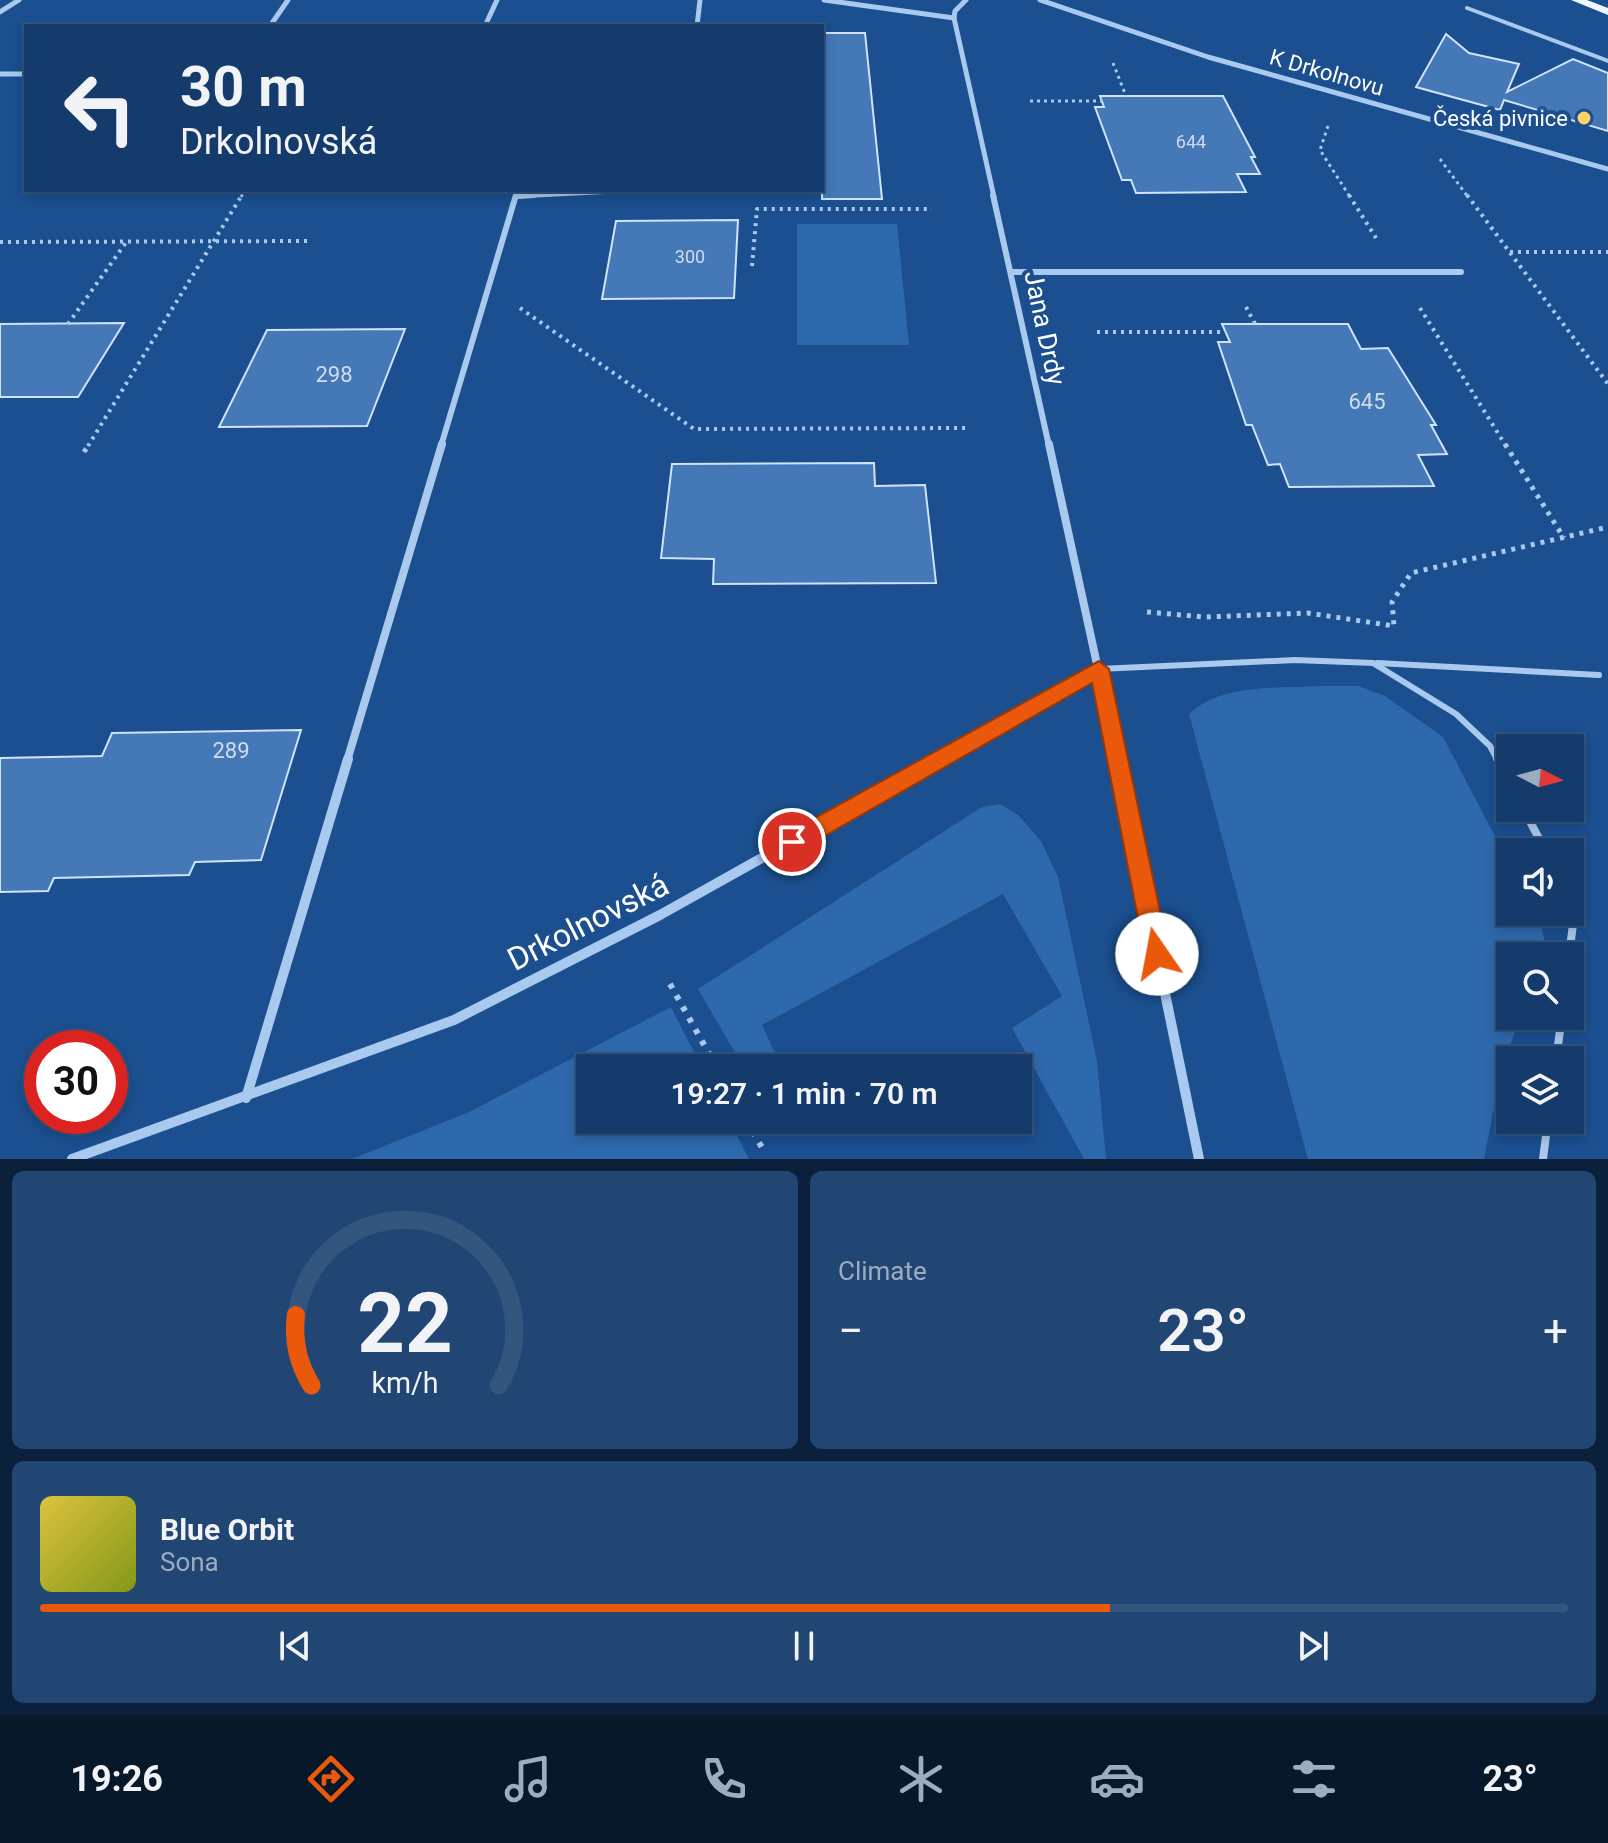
<!DOCTYPE html>
<meta charset="utf-8">
<style>
body{margin:0;font-family:Roboto,sans-serif;background:#214673;color:#f1f3f6;height:100vh;display:flex;flex-direction:column;font-size:30px;white-space:nowrap}
*{box-sizing:border-box;margin:0}
p{font-size:26px;color:#9dadc1}
.icon{flex:none;width:44px;height:44px;fill:none;stroke:currentColor;stroke-width:2;stroke-linecap:round;stroke-linejoin:round}
.map{position:relative;height:1159px;overflow:hidden}
.drawer{display:flex;flex-direction:column;gap:12px;padding:12px;background:#0b203b;flex:1}
.drawer>*{flex:none}
.hud{position:absolute;left:24px;top:24px;width:800px;height:168px;border-radius:0px;box-shadow:0 4px 12px #0003,0 0 0 2px #33557e;background:#143b6b;color:#f1f3f6;overflow:hidden}
.needle{width:52px;rotate:96deg}
.fabs{position:absolute;left:1496px;top:734px;display:grid;gap:16px}
.fabs a{display:grid;place-items:center;width:88px;height:88px;border-radius:0px;background:#143b6b;box-shadow:0 4px 12px #0003,0 0 0 2px #33557e;font-size:40px}
.speed{position:absolute;left:24px;top:1030px;display:flex;gap:16px;font-size:40px;font-weight:700;text-align:center}
.speed>*{display:grid;place-content:center;width:104px;height:104px;border-radius:50%;background:#143b6b;box-shadow:0 4px 12px #0003,0 0 0 2px #33557e;line-height:1}
.speed .limit{border:12px solid #d22;background:#fff;color:#111}
.pin{position:absolute;display:grid;place-items:center;width:68px;height:68px;color:#fff;margin:-34px;border:4px solid #fff;border-radius:50%;box-shadow:0 2px 8px #0007}
.me{position:absolute;width:88px;margin:-44px;rotate:348deg;stroke-linejoin:round;filter:drop-shadow(0 0 6px #0008)}
.turn{display:flex;align-items:center;gap:28px;height:168px;padding:0 24px;font-size:36px}
.turn .icon{width:104px;height:104px;stroke-width:2.5}
.turn b{display:block;font-size:56px;line-height:68px}
.big{font-size:60px;font-weight:600;line-height:1.1}
.drawer .tile{flex:1;display:flex;flex-direction:column;justify-content:center;gap:12px;min-width:0;padding:0 28px;border-radius:12px;background:#214673}
.drawer .dial{align-items:center;gap:0}
.dial svg{height:208px;overflow:visible;fill:none;stroke:#33557e;stroke-width:7;stroke-linecap:round;text-anchor:middle}
.dial text{fill:#f1f3f6;stroke:none}
.song{display:flex;align-items:center;gap:24px}
.cover{width:96px;height:96px;border-radius:12px;background:linear-gradient(135deg,hsl(50 70% 55%),hsl(70 70% 35%))}
.played{height:8px;border-radius:4px;background:linear-gradient(90deg,#ea580c 70%,#33557e 70%)}
.keys{display:flex;justify-content:space-around;direction:ltr}
.heat{display:flex;justify-content:space-between;align-items:center;font-size:44px;direction:ltr}
.drawer .tiles{flex:1;display:grid;gap:12px;grid-template-columns:1fr 1fr}
.tile:last-child{grid-column:span 2}
.trip{position:absolute;left:576px;top:1054px;width:456px;height:80px;border-radius:0px;background:#143b6b;box-shadow:0 4px 12px #0003,0 0 0 2px #33557e;font-weight:600;line-height:80px;text-align:center}
.dock{display:flex;height:128px;justify-content:space-around;align-items:center;background:#08182b;color:#9dadc1}
.dock .icon{width:56px;height:56px}
.dock .current{color:#ea580c}
.dock b{font-size:36px;color:#f1f3f6}
.map>svg:first-child{display:block}
</style>
<div class="map">
<svg width="1608" height="1159" viewBox="0 0 1608 1159">
<rect width="100%" height="100%" fill="#1b4f8f"/>
<g fill="#2e69ad">
<polygon points="797,224 897,224 909,345 797,345"/>
<path d="M1324,686H1358L1385,696L1443,737L1510,865V912H1534C1541,926 1548,941 1543,956H1510V1016H1521L1502,1067L1484,1159H1308L1306,1152L1189,714C1223,682 1279,689 1324,686Z"/>
<polygon points="1000,804 1018,815 1041,841 1058,877 1097,1061 1106,1159 1084,1159 1012,1028 1062,996 1003,894 762,1025 782,1068 744,1068 698,989 982,807"/>
<polygon points="671,1007 702,1068 590,1068 590,1120 729,1120 749,1159 352,1159 469,1112"/>
</g>
<g fill="#4478b7" stroke="#cfe3fa" stroke-width="2">
<polygon points="822,33 865,33 882,199 822,199"/>
<polygon points="1446,34 1469,53 1519,64 1507,92 1573,59 1608,73 1608,131 1504,100 1500,110 1416,87"/>
<polygon points="1100,96 1223,96 1255,157 1251,157 1260,174 1237,174 1246,192 1136,193 1131,180 1122,180 1095,107 1104,107"/>
<polygon points="738,220 734,298 602,299 616,221"/>
<polygon points="124,323 78,397 0,397 0,324"/>
<polygon points="1222,324 1348,324 1361,349 1388,348 1436,425 1431,425 1447,454 1418,455 1434,486 1289,487 1280,464 1268,465 1252,425 1246,425 1218,342 1230,342"/>
<polygon points="405,329 367,426 219,427 267,330"/>
<polygon points="874,463 875,486 925,485 936,583 713,584 714,559 661,558 672,464"/>
<polygon points="301,730 261,860 195,862 189,875 54,878 48,891 0,892 0,758 102,756 112,733"/>
</g>
<g fill="none" stroke-linecap="round" stroke-linejoin="round">
<g stroke="#a9c9ee" stroke-width="3" stroke-dasharray="3 4" stroke-linecap="butt">
<polyline points="1113,63 1126,96"/>
<polyline points="1030,101 1102,101"/>
<polyline points="1328,126 1320,150 1350,197"/>
<polyline points="1440,159 1468,197"/>
<polyline points="241,197 245,190"/>
</g>
<g stroke="#a9c9ee" stroke-width="4" stroke-dasharray="3 5" stroke-linecap="butt">
<polyline points="1349,195 1376,238"/>
<polyline points="1467,195 1608,384"/>
<polyline points="0,242 309,241"/>
<polyline points="1510,252 1608,252"/>
<polyline points="752,266 757,209 932,209"/>
<polyline points="1246,307 1255,324"/>
<polyline points="520,308 694,429 966,428"/>
<polyline points="1420,308 1506,446"/>
<polyline points="68,324 127,241"/>
<polyline points="1097,332 1226,332"/>
<polyline points="88,446 242,195"/>
</g>
<g stroke="#a9c9ee" stroke-width="5" stroke-dasharray="4 6" stroke-linecap="butt">
<polyline points="1505,444 1564,538"/>
<polyline points="84,452 89,444"/>
<polyline points="1147,612 1205,617 1308,613 1394,626 1392,602 1411,573 1608,527"/>
</g>
<g stroke="#a9c9ee" stroke-width="6" stroke-dasharray="5 8" stroke-linecap="butt">
<polyline points="670,984 717,1068"/>
<polyline points="746,1120 764,1151"/>
</g>
<polyline stroke="#a9c9ee" stroke-width="4" points="1467,8 1608,61"/>
<g stroke="#a9c9ee" stroke-width="6">
<polyline points="1377,663 1599,675"/>
<polyline points="1099,669 1295,660 1373,663 1456,714 1490,746 1498,761"/>
</g>
<g stroke="#a9c9ee" stroke-width="8">
<polyline points="1497,759 1510,784"/>
<polyline points="1523,808 1546,852"/>
<polyline points="1569,956 1575,908 1570,898"/>
<polyline points="1556,1060 1562,1016"/>
<polyline points="1543,1159 1548,1120"/>
</g>
<g stroke="#a9c9ee" stroke-width="5">
<polyline points="824,0 954,18"/>
<polyline points="966,0 955,11 954,18 994,197"/>
<polyline points="1040,0 1208,57 1608,169"/>
<polyline points="0,12 19,0"/>
<polyline points="270,26 288,0"/>
<polyline points="485,26 497,0"/>
<polyline points="697,26 700,0"/>
<polyline points="0,74 26,74"/>
<polyline points="517,196 634,190"/>
<polyline points="516,197 518,190"/>
</g>
<g stroke="#a9c9ee" stroke-width="6">
<polyline points="993,195 1049,446"/>
<polyline points="517,196 534,195"/>
<polyline points="1012,272 1461,272"/>
<polyline points="441,446 516,195"/>
</g>
<g stroke="#a9c9ee" stroke-width="8">
<polyline points="1049,444 1118,761"/>
<polyline points="347,761 442,444"/>
<polyline points="935,761 1099,669"/>
</g>
<g stroke="#a9c9ee" stroke-width="10">
<polyline points="1117,759 1199,1159"/>
<polyline points="246,1098 348,759"/>
<polyline points="72,1159 454,1020 660,915 939,759"/>
</g>
<polygon fill="#f0f6ff" fill-rule="evenodd" points="1571,0 1587,0 1608,8 1608,15"/>
</g>
<polygon fill="#ea580c" stroke="#983908" stroke-width="2" points="1099,661 1109,669 1169,954 1165,963 1157,966 1149,963 1145,954 1092,683 800,850 792,853 784,850 781,842 784,835"/>
<circle fill="#ffd166" stroke="#1b4f8f" stroke-width="3" cx="1584" cy="118" r="8"/>
<g text-anchor="middle" stroke-width="8" stroke-linejoin="round" paint-order="stroke">
<g font-size="18" fill="#d0dded">
<text x="1191" y="148">644</text>
<text x="690" y="263">300</text>
</g>
<g font-size="22" fill="#fff" stroke="#1b4f8f">
<text transform="translate(1327 72) rotate(16)" y="8">K Drkolnovu</text>
</g>
<g font-size="22" fill="#fff" stroke="#1b4f8f" text-anchor="end">
<text x="1568" y="126">Česká pivnice</text>
</g>
<g font-size="22" fill="#d0dded">
<text x="334" y="382">298</text>
<text x="1367" y="409">645</text>
<text x="231" y="758">289</text>
</g>
<g font-size="26" fill="#fff" stroke="#1b4f8f">
<text transform="translate(1045 328) rotate(78)" y="9">Jana Drdy</text>
</g>
<g font-size="32" fill="#fff" stroke="#1b4f8f">
<text transform="translate(588 922) rotate(-27)" y="11">Drkolnovská</text>
</g>
</g>
</svg>
<div class="fabs">
<a><svg class="needle" viewBox="-14 -14 28 28"><path d="M0-13l5 13h-10z" fill="#e53935"/><path d="M0 13l5-13h-10z" fill="#9dadc1"/></svg></a>
<a><svg class="icon" aria-label="sound" viewBox="0 0 24 24"><path d="M4 9h4l5-4v14l-5-4H4zM17 9q2 3 0 6"/></svg></a>
<a><svg class="icon" aria-label="search" viewBox="0 0 24 24"><circle cx="10" cy="10" r="6"/><path d="M15 15l6 6"/></svg></a>
<a><svg class="icon" aria-label="layers" viewBox="0 0 24 24"><path d="M12 4l9 5-9 5-9-5zM3 14l9 5 9-5"/></svg></a>
</div>
<div class="speed"><div class="limit">30</div></div>
<div class="pin" style="left:792px;top:842px;background:#d93025"><svg class="icon" aria-label="arrive" viewBox="0 0 24 24"><path d="M6 21V4h12l-3 4 3 4H6"/></svg></div>
<svg class="me" style="left:1157px;top:954px" viewBox="-20 -20 40 40"><circle r="19" fill="#fff"/><path d="M0-13L10 11 0 6-10 11z" fill="#ea580c"/></svg>
<div class="trip">19:27 · 1 min · 70 m</div>
<div class="hud">
<div class="turn"><svg class="icon" aria-label="left" viewBox="0 0 24 24"><path d="M17 20v-9H6M10 6l-5 5 5 5"/></svg><div><b>30 m</b>Drkolnovská</div></div>
</div>
</div>
<section class="drawer">
<div class="tiles">
<div class="tile dial"><svg viewBox="0 0 100 80">
<path d="M14 69A42 42 0 1 1 86 69"/>
<path d="M14 69A42 42 0 0 1 8 42" stroke="#ea580c"/>
<text x="50" y="56" font-size="32" font-weight="700">22</text>
<text x="50" y="72" font-size="11">km/h</text>
</svg></div>
<div class="tile"><p>Climate</p>
<div class="heat"><a>−</a><b class="big">23°</b><a>+</a></div>
</div>
<div class="tile">
<div class="song"><i class="cover"></i><div><b>Blue Orbit</b><p>Sona</p></div></div>
<div class="played"></div>
<div class="keys"><svg class="icon" aria-label="previous" viewBox="0 0 24 24"><path d="M18 5L8 12l10 7zM5 5v14"/></svg><svg class="icon" aria-label="pause" viewBox="0 0 24 24"><path d="M8 5v14M16 5v14"/></svg><svg class="icon" aria-label="next" viewBox="0 0 24 24"><path d="M6 5l10 7-10 7zM19 5v14"/></svg></div>
</div>
</div>
</section>
<nav class="dock">
<b>19:26</b>
<svg class="icon current" aria-label="directions" viewBox="0 0 24 24"><path d="M12 3l9 9-9 9-9-9zM9 14v-3h6M13 9l2 2-2 2"/></svg>
<svg class="icon" aria-label="music" viewBox="0 0 24 24"><path d="M9 18V5l10-2v13"/><circle cx="6" cy="18" r="3"/><circle cx="16" cy="16" r="3"/></svg>
<svg class="icon" aria-label="phone" viewBox="0 0 24 24"><path d="M5 4h4l2 5-3 2q2 4 5 5l2-3 5 2v4C11 20 4 13 5 4z"/></svg>
<svg class="icon" aria-label="climate" viewBox="0 0 24 24"><path d="M12 3v18M4 7l16 10M4 17L20 7"/></svg>
<svg class="icon" aria-label="car" viewBox="0 0 24 24"><path d="M5 17H2v-5l4-1 3-4h7l3 4 3 1v5h-3M9 17h6M6 11h13"/><circle cx="7" cy="17" r="2"/><circle cx="17" cy="17" r="2"/></svg>
<svg class="icon" aria-label="filters" viewBox="0 0 24 24"><path d="M4 7h16M4 17h16"/><circle cx="9" cy="7" r="2"/><circle cx="15" cy="17" r="2"/></svg>
<b>23°</b>
</nav>
